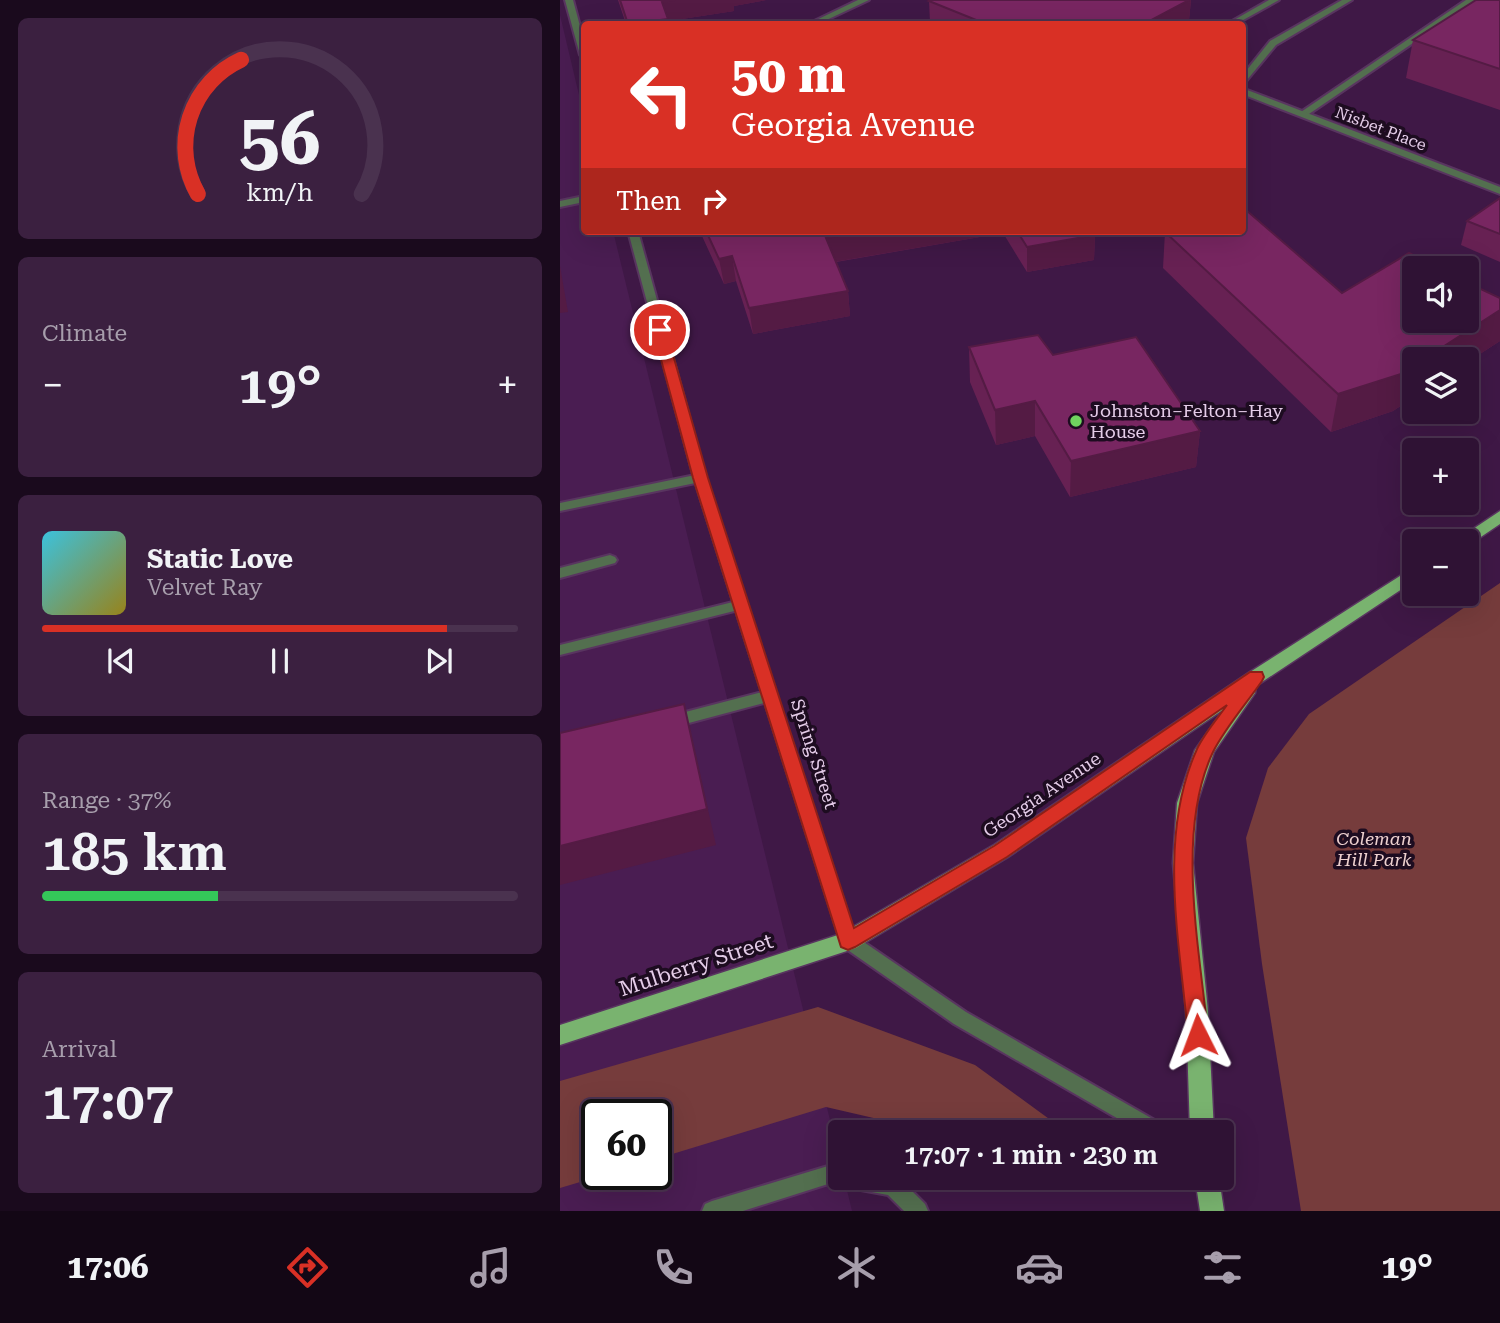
<!DOCTYPE html>
<meta charset="utf-8">
<style>
body{margin:0;font-family:"Roboto Serif",serif;background:#3b2040;color:#f1f3f6;height:100vh;display:flex;flex-direction:column;font-size:26px;white-space:nowrap}
*{box-sizing:border-box;margin:0}
p{font-size:23px;color:#a79eac}
.icon{flex:none;width:38px;height:38px;fill:none;stroke:currentColor;stroke-width:2;stroke-linecap:round;stroke-linejoin:round}
.map{position:relative;flex:1;overflow:hidden}
.sheet{display:flex;flex-direction:column;gap:18px;padding:18px;background:#1a0a1d;width:560px}
.sheet>*{flex:none}
.top-card{position:absolute;left:21px;top:21px;width:665px;height:214px;border-radius:7px;box-shadow:0 7px 28px #0002,0 0 0 2px #4a324f;background:#d93025;color:#fff;overflow:hidden}
.tools{position:absolute;left:842px;top:256px;display:grid;gap:14px}
.tools a{display:grid;place-items:center;width:77px;height:77px;border-radius:7px;background:#2f1234;box-shadow:0 7px 28px #0002,0 0 0 2px #4a324f;font-size:35px}
.speed{position:absolute;left:21px;top:1099px;display:flex;gap:14px;font-size:35px;font-weight:700;text-align:center}
.speed>*{display:grid;place-content:center;width:91px;height:91px;border-radius:50%;background:#2f1234;box-shadow:0 7px 28px #0002,0 0 0 2px #4a324f;line-height:1}
.speed .limit{border:4px solid #111;border-radius:10px;background:#fff;color:#111}
.pin{position:absolute;display:grid;place-items:center;width:60px;height:60px;color:#fff;margin:-30px;border:4px solid #fff;border-radius:50%;box-shadow:0 2px 7px #0007}
.me{position:absolute;width:77px;margin:-38px;rotate:357deg;stroke-linejoin:round;filter:drop-shadow(0 0 5px #0008)}
.turn{display:flex;align-items:center;gap:24px;height:147px;padding:0 35px;font-size:32px}
.turn .icon{width:91px;height:91px;stroke-width:2.5}
.turn b{display:block;font-size:49px;line-height:60px}
.then{display:flex;align-items:center;height:66px;padding:0 35px;background:#0003;gap:14px;font-size:26px}
.big{font-size:52px;font-weight:600;line-height:1.1}
.sheet .tile{flex:1;display:flex;flex-direction:column;justify-content:center;gap:10px;min-width:0;padding:0 24px;border-radius:10px;background:#3b2040}
.sheet .dial{align-items:center;gap:0}
.dial svg{height:182px;overflow:visible;fill:none;stroke:#4a324f;stroke-width:7;stroke-linecap:round;text-anchor:middle}
.dial text{fill:#f1f3f6;stroke:none}
.song{display:flex;align-items:center;gap:21px}
.cover{width:84px;height:84px;border-radius:10px;background:linear-gradient(135deg,hsl(190 70% 55%),hsl(50 70% 35%))}
.played{height:7px;border-radius:4px;background:linear-gradient(90deg,#d93025 85%,#4a324f 85%)}
.keys{display:flex;justify-content:space-around;direction:ltr}
.heat{display:flex;justify-content:space-between;align-items:center;font-size:38px;direction:ltr}
.charge{height:10px;border-radius:5px;background:linear-gradient(90deg,#34c759 37%,#4a324f 0)}
.trip{position:absolute;left:268px;top:1120px;width:406px;height:70px;border-radius:7px;background:#2f1234;box-shadow:0 7px 28px #0002,0 0 0 2px #4a324f;font-weight:600;line-height:70px;text-align:center}
.tabs{display:flex;height:112px;justify-content:space-around;align-items:center;background:#130715;color:#a79eac}
.tabs .icon{width:49px;height:49px}
.tabs .on{color:#d93025}
.tabs b{font-size:32px;color:#f1f3f6}
main{display:flex;flex:1;min-height:0}
.map>svg:first-child{display:block}
</style>
<main>
<section class="sheet">
<div class="tile dial"><svg viewBox="0 0 100 80">
<path d="M14 69A42 42 0 1 1 86 69"/>
<path d="M14 69A42 42 0 0 1 33 10" stroke="#d93025"/>
<text x="50" y="56" font-size="32" font-weight="700">56</text>
<text x="50" y="72" font-size="11">km/h</text>
</svg></div>
<div class="tile"><p>Climate</p>
<div class="heat"><a>−</a><b class="big">19°</b><a>+</a></div>
</div>
<div class="tile">
<div class="song"><i class="cover"></i><div><b>Static Love</b><p>Velvet Ray</p></div></div>
<div class="played"></div>
<div class="keys"><svg class="icon" aria-label="previous" viewBox="0 0 24 24"><path d="M18 5L8 12l10 7zM5 5v14"/></svg><svg class="icon" aria-label="pause" viewBox="0 0 24 24"><path d="M8 5v14M16 5v14"/></svg><svg class="icon" aria-label="next" viewBox="0 0 24 24"><path d="M6 5l10 7-10 7zM19 5v14"/></svg></div>
</div>
<div class="tile"><p>Range · 37%</p><b class="big">185 km</b><div class="charge"></div></div>
<div class="tile"><p>Arrival</p><b class="big">17:07</b></div>
</section>
<div class="map">
<svg width="940" height="1211" viewBox="0 0 940 1211">
<rect width="100%" height="100%" fill="#3f1846"/>
<path fill="#4a1d52" fill-rule="evenodd" d="M0,15L24,116V231H53L280,1161V1178H284L292,1211H0ZM37,1115H96V1174H37Z"/>
<g fill="#763c3c">
<polygon points="940,583 940,1211 741,1211 702,964 686,838 708,768 749,714"/>
<polygon points="258,1007 415,1065 507,1132 374,1132 266,1107 96,1159 96,1115 37,1115 37,1174 47,1174 0,1188 0,1081"/>
</g>
<g fill="none" stroke-linecap="round" stroke-linejoin="round">
<defs>
<g id="service">
<polygon points="782,0 792,0 716,45 682,86 682,76 710,41"/>
<polygon points="906,0 916,0 746,116 738,114"/>
<polygon points="140,474 145,475 146,478 145,481 0,511 0,503"/>
<polygon points="50,555 55,557 57,560 55,563 0,578 0,568"/>
<polygon points="181,600 186,602 188,605 186,608 0,655 0,645"/>
<polygon points="210,690 215,692 217,696 215,700 110,728 105,726 102,722 105,718 110,716"/>
</g>
<g id="minor">
<polygon points="5,0 13,0 24,41 24,58 20,55"/>
<polygon points="298,0 309,0 258,24 248,24"/>
<polygon points="709,0 719,0 676,24 667,24"/>
<polygon points="682,88 940,187 940,194 682,94"/>
<polygon points="24,196 24,202 0,207 0,201"/>
<polygon points="68,231 78,231 146,478 295,936 406,1012 605,1126 607,1132 581,1132 394,1024 282,946 134,478"/>
<polygon points="268,1166 280,1168 280,1178 340,1179 365,1204 368,1211 344,1211 328,1195 268,1184 183,1211 142,1211 145,1204 152,1201"/>
</g>
<g id="primary">
<polygon points="940,511 940,524 909,545 906,546 906,541 895,541"/>
<polygon points="854,567 854,581 696,686 695,693 654,752 637,803 633,863 648,1011 654,1132 630,1132 626,1011 613,863 617,803 635,750 664,709 448,857 296,948 0,1045 0,1025 281,934 434,845 690,672"/>
<polygon points="635,1178 659,1178 664,1211 640,1211"/>
</g>
</defs>
<use href="#service" stroke="#593560" stroke-width="4"/>
<use href="#minor" stroke="#593560" stroke-width="4"/>
<use href="#primary" stroke="#593560" stroke-width="3"/>
<use href="#service" fill="#536f4f" fill-rule="evenodd"/>
<use href="#minor" fill="#536f4f" fill-rule="evenodd"/>
<use href="#primary" fill="#79b36f" fill-rule="evenodd"/>
</g>
<g fill="#672153">
<polygon points="58,0 206,0 174,6 174,11 109,21 109,24 66,24"/>
<polygon points="372,0 631,0 629,20 621,24 375,24 370,22 369,1"/>
<polygon points="940,0 940,110 846,78 853,40"/>
<polygon points="940,198 940,262 901,245 907,221"/>
<polygon points="141,231 532,231 535,235 534,260 467,272 443,233 276,262 288,291 290,316 193,334 176,281 164,284 142,236"/>
<polygon points="605,232 782,293 940,298 940,341 906,363 854,359 854,397 833,411 771,432 603,268"/>
<polygon points="409,347 493,355 640,431 636,467 510,497 475,436 436,445 410,382"/>
</g>
<g fill="#541b44">
<polygon points="115,0 206,0 174,6 174,11 109,21 109,24 68,24 102,2"/>
<polygon points="629,0 631,0 629,20 621,24 584,24"/>
<polygon points="308,231 443,231 443,233 268,263 266,238"/>
<polygon points="535,235 534,260 467,272 467,247"/>
<polygon points="172,256 176,281 164,284 159,259"/>
<polygon points="0,266 8,312 0,313"/>
<polygon points="288,291 290,316 193,334 189,308"/>
<polygon points="940,310 940,341 906,363 906,359 864,359"/>
<polygon points="854,365 854,397 833,411 771,432 778,394"/>
<polygon points="475,401 475,436 436,445 435,410"/>
<polygon points="640,431 636,467 510,497 511,461"/>
<polygon points="124,704 156,845 0,885 0,846"/>
</g>
<g fill="#782661" stroke="#541b44" stroke-width="2">
<polygon points="60,0 115,0 102,2 108,19 68,24"/>
<polygon points="372,0 629,0 584,24 426,24 369,1"/>
<polygon points="916,0 940,0 940,69 853,40"/>
<polygon points="940,198 940,234 907,221"/>
<polygon points="686,210 782,293 849,253 879,268 854,268 854,320 906,320 906,282 940,298 940,310 864,359 854,359 854,365 841,374 778,394 605,232 682,231 682,211"/>
<polygon points="146,231 308,231 266,238 288,291 189,308 172,256 159,259"/>
<polygon points="457,231 532,231 535,235 467,247"/>
<polygon points="478,335 493,355 576,337 640,431 511,461 475,401 435,410 409,347"/>
<polygon points="124,704 147,809 0,846 0,733"/>
</g>
<path fill="#d93025" stroke="#8d1f18" stroke-width="2" d="M100,326L106,330L148,478L294,928L434,846L690,672H702L704,677L702,681C686,704 665,728 653,752C615,832 640,950 648,1035L645,1042L638,1044L631,1042L628,1035C620,943 597,837 637,749C644,734 657,719 667,705L447,857L295,947L288,950L281,947L133,478L93,330Z"/>
<circle fill="#70d35f" stroke="#1d0c20" stroke-width="2.5" cx="516" cy="421" r="7"/>
<g text-anchor="middle" stroke-width="7" stroke-linejoin="round" paint-order="stroke">
<g font-size="16" fill="#e4cce8" stroke="#1d0c20">
<text transform="translate(821 128) rotate(21)" y="6">Nisbet Place</text>
</g>
<g font-size="18" fill="#e4cce8" stroke="#1d0c20" text-anchor="start">
<text x="530" y="417">Johnston–Felton–Hay<tspan x="530" dy="21">House</tspan></text>
</g>
<g font-size="18" fill="#e4cce8" stroke="#1d0c20">
<text transform="translate(254 754) rotate(72)" y="6">Spring Street</text>
<text transform="translate(482 795) rotate(-34)" y="6">Georgia Avenue</text>
</g>
<g font-size="18" font-style="italic" fill="#edd0cf" stroke="#1d0c20">
<text x="814" y="845">Coleman<tspan x="814" dy="21">Hill Park</tspan></text>
</g>
<g font-size="21" fill="#e4cce8" stroke="#1d0c20">
<text transform="translate(136 965) rotate(-18)" y="7">Mulberry Street</text>
</g>
</g>
</svg>
<div class="tools">
<a><svg class="icon" aria-label="sound" viewBox="0 0 24 24"><path d="M4 9h4l5-4v14l-5-4H4zM17 9q2 3 0 6"/></svg></a>
<a><svg class="icon" aria-label="layers" viewBox="0 0 24 24"><path d="M12 4l9 5-9 5-9-5zM3 14l9 5 9-5"/></svg></a>
<a>+</a>
<a>−</a>
</div>
<div class="speed"><div class="limit">60</div></div>
<div class="pin" style="left:100px;top:330px;background:#d93025"><svg class="icon" aria-label="arrive" viewBox="0 0 24 24"><path d="M6 21V4h12l-3 4 3 4H6"/></svg></div>
<svg class="me" style="left:638px;top:1035px" viewBox="-20 -20 40 40"><path d="M0-17L14 15 0 8-14 15z" fill="#d93025" stroke="#fff" stroke-width="4"/></svg>
<div class="trip">17:07 · 1 min · 230 m</div>
<div class="top-card">
<div class="turn"><svg class="icon" aria-label="left" viewBox="0 0 24 24"><path d="M17 20v-9H6M10 6l-5 5 5 5"/></svg><div><b>50 m</b>Georgia Avenue</div></div>
<div class="then">Then<svg class="icon" aria-label="right" viewBox="0 0 24 24"><path d="M7 20v-9h11M14 6l5 5-5 5"/></svg></div>
</div>
</div>
</main>
<nav class="tabs">
<b>17:06</b>
<svg class="icon on" aria-label="directions" viewBox="0 0 24 24"><path d="M12 3l9 9-9 9-9-9zM9 14v-3h6M13 9l2 2-2 2"/></svg>
<svg class="icon" aria-label="music" viewBox="0 0 24 24"><path d="M9 18V5l10-2v13"/><circle cx="6" cy="18" r="3"/><circle cx="16" cy="16" r="3"/></svg>
<svg class="icon" aria-label="phone" viewBox="0 0 24 24"><path d="M5 4h4l2 5-3 2q2 4 5 5l2-3 5 2v4C11 20 4 13 5 4z"/></svg>
<svg class="icon" aria-label="climate" viewBox="0 0 24 24"><path d="M12 3v18M4 7l16 10M4 17L20 7"/></svg>
<svg class="icon" aria-label="car" viewBox="0 0 24 24"><path d="M5 17H2v-5l4-1 3-4h7l3 4 3 1v5h-3M9 17h6M6 11h13"/><circle cx="7" cy="17" r="2"/><circle cx="17" cy="17" r="2"/></svg>
<svg class="icon" aria-label="filters" viewBox="0 0 24 24"><path d="M4 7h16M4 17h16"/><circle cx="9" cy="7" r="2"/><circle cx="15" cy="17" r="2"/></svg>
<b>19°</b>
</nav>
